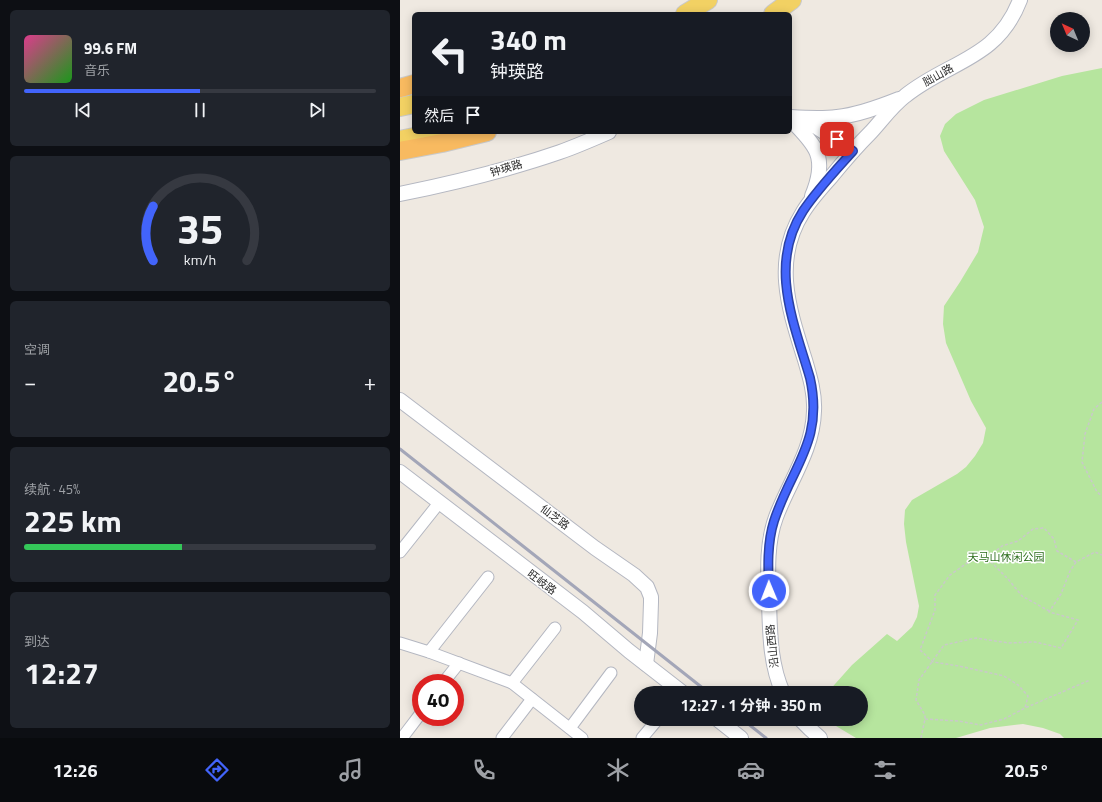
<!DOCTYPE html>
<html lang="zh">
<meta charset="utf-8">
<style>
body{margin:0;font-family:"Titillium Web","Noto Sans SC",sans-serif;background:#20242c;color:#f1f3f6;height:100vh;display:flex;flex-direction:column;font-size:15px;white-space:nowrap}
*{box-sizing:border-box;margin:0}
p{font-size:13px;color:#9ea1a6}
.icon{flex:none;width:22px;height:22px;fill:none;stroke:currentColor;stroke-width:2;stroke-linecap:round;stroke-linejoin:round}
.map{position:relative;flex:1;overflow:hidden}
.panel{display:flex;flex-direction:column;gap:10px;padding:10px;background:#0d0f14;width:400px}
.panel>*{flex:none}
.guide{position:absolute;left:12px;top:12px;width:380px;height:122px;border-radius:6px;box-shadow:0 2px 10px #0003;background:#171b24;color:#f1f3f6;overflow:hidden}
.needle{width:26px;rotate:316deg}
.controls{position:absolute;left:650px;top:12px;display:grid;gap:8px}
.controls a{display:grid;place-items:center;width:40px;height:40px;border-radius:50%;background:#171b24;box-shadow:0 2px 10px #0003;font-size:20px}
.speed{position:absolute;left:12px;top:674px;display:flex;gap:8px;font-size:20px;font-weight:700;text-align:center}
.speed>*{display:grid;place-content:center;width:52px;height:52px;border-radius:50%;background:#171b24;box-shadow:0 2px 10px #0003;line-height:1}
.speed .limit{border:6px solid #d22;background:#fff;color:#111}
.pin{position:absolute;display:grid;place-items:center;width:34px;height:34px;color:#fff;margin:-17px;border-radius:8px;box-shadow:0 2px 6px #0006}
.me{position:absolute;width:44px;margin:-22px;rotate:359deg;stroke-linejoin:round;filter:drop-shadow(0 0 3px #0008)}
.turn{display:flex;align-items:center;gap:14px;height:84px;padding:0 12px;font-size:18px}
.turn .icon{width:52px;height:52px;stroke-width:2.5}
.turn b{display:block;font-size:28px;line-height:34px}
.then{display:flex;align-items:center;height:38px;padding:0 12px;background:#0003;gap:8px;font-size:15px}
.big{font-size:30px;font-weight:700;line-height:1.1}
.panel .widget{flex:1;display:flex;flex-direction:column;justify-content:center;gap:6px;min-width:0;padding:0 14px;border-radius:6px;background:#20242c}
.panel .dial{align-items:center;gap:0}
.dial svg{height:104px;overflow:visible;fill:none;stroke:#363941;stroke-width:7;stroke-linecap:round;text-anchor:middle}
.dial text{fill:#f1f3f6;stroke:none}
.song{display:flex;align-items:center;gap:12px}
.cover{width:48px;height:48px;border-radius:6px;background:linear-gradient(135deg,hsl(330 70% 55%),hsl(120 70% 35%))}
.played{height:4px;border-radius:2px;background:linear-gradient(90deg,#4264fb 50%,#363941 50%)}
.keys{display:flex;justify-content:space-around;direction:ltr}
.heat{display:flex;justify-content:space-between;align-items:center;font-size:22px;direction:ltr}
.charge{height:6px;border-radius:3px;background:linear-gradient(90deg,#34c759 45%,#363941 0)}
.trip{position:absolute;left:234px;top:686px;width:234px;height:40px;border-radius:20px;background:#171b24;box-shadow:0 2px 10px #0003;font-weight:700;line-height:40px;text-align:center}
.tabs{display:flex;height:64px;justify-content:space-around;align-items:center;background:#090b0e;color:#9ea1a6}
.tabs .icon{width:28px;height:28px}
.tabs .selected{color:#4264fb}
.tabs b{font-size:18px;color:#f1f3f6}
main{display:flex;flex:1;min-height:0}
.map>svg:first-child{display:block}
</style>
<main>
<section class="panel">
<div class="widget">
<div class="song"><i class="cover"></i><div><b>99.6 FM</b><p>音乐</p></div></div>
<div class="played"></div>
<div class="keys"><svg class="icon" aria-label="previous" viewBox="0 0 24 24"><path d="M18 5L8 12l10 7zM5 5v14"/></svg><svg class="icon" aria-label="pause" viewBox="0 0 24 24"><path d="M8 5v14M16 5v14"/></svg><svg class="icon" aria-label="next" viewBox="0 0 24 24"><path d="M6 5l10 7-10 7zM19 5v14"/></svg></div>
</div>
<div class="widget dial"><svg viewBox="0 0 100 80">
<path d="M14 69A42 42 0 1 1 86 69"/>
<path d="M14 69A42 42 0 0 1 14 27" stroke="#4264fb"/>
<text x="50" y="56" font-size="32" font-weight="700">35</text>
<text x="50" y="72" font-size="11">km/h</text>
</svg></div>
<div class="widget"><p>空调</p>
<div class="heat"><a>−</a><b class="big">20.5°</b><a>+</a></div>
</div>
<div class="widget"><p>续航 · 45%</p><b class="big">225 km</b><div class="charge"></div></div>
<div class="widget"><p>到达</p><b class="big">12:27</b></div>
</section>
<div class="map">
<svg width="702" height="738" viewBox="0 0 702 738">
<rect width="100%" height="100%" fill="#efe9e1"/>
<polygon fill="#b6e59e" points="702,68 702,737 701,738 664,738 660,734 643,728 623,724 590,728 556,738 456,738 431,723 426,719 461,719 461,693 427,693 452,665 487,634 497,641 512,627 517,617 519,606 506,542 504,524 505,510 512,500 557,474 566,467 575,456 583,443 586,428 571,401 546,343 543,324 544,306 560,282 578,252 584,227 575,200 544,151 540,136 545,124 556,114 584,100 662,76"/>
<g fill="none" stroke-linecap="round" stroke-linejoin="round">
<defs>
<g id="minor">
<polyline points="0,552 39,503"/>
<polyline points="0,643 29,652 112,683 182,738"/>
<polyline points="29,652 88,577"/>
<polyline points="43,683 59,663"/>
<polyline points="112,683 155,628"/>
<polyline points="170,728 211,673"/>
<polyline points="2,738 21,713"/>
<polyline points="102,738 132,699"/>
<polyline points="242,738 258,719"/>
</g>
<g id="tertiary">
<path d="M390,117C406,118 421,119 437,117C458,115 479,107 499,99"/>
<path d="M390,119C398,127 413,142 417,153C422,166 417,184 412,196"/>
<polyline points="400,121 416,127 453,151"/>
<path d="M0,194C54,183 108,170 160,152C177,146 193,139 209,132"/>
<polyline points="0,400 195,548 234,575 247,587 251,597 251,602 250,633 246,664"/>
<polyline points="0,472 183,612 229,651 283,693"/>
<path d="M383,693C370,664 370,633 369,602C368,574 366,544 376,517C389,482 413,450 414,411C415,394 410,377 405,360C389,309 372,261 403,212C411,199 421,188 431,177C444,161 457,146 471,132C482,120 492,106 505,96C548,61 597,60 620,0"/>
<polyline points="317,719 341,738"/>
<polyline points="400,719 410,729 420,738"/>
</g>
<g id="primary">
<polyline points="285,14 308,0"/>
<polyline points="373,14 392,0"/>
<polyline points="0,107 14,104"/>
<polyline points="0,140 38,132"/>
</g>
<g id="trunk">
<polyline points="0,88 14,84"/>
<polyline points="0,151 42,143 87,132"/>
</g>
</defs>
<use href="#minor" stroke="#b4b7c1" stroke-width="13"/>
<use href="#tertiary" stroke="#b4b7c1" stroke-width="16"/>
<use href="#primary" stroke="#c9c9c9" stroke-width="20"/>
<use href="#trunk" stroke="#c9c9c9" stroke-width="20"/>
<g stroke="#c9c9c9" stroke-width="1.5" stroke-dasharray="3 2" stroke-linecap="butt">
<polyline points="702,402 694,409 685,434 682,462 697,492 702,496"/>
<polyline points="587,558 608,579 622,596 649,611"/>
<polyline points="676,562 657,551 654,539 644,528 633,529 618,541 602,546 587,558 570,561 550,575 535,595 535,610 520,650 533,662 559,666 604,676 618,685 628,696 625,708 690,680"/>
<polyline points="525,719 558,721 581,725 604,719 625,708"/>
<polyline points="521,738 525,719 525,715 516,700 519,680 544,645 576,638 608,643 635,642 661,648 678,620 649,612 661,594 670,571 676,562 695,552 702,555"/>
</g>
<use href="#minor" stroke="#fff" stroke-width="11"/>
<use href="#tertiary" stroke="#fff" stroke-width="14"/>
<use href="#primary" stroke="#f2d163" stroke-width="18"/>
<use href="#trunk" stroke="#f8ba60" stroke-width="18"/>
<g stroke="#a3a6b8" stroke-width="3">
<polyline points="0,449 309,693"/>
<polyline points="342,719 366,738"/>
</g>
</g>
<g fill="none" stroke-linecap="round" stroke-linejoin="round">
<defs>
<path id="route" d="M369,591C368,568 367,543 374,521C392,466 424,441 410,378C394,323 368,265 403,211C417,190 436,170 453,151L437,139"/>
</defs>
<use href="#route" stroke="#2b41a3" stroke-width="10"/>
<use href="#route" stroke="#4264fb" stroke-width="7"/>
</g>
<g text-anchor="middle" stroke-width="3" stroke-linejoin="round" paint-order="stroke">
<g font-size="11" fill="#2e2e2e" stroke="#fff">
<text transform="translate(538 75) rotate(-29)" y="4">胐山路</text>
<text transform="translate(106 168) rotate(-16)" y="4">钟瑛路</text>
<text transform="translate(155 517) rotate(37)" y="4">仙芝路</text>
<text transform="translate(142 582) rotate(37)" y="4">旺岐路</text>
<text transform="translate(372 646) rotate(-96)" y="4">沿山西路</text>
</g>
<g font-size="11" fill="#2c6e1b" stroke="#fff">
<text x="606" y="561">天马山休闲公园</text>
</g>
</g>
</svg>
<div class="controls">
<a><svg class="needle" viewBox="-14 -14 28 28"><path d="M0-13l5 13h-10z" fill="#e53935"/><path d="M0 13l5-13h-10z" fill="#9ea1a6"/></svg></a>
</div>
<div class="speed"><div class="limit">40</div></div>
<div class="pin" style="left:437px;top:139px;background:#d93025"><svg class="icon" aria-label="arrive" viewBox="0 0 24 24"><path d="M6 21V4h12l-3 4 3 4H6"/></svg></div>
<svg class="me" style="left:369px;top:591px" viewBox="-20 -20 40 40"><circle r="17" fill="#4264fb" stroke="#fff" stroke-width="3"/><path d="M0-11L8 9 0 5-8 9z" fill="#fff"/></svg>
<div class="trip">12:27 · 1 分钟 · 350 m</div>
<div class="guide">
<div class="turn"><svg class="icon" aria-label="left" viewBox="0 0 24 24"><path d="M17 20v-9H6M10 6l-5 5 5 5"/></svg><div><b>340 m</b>钟瑛路</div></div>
<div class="then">然后<svg class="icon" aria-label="arrive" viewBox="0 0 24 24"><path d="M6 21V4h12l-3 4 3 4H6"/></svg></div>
</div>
</div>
</main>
<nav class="tabs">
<b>12:26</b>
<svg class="icon selected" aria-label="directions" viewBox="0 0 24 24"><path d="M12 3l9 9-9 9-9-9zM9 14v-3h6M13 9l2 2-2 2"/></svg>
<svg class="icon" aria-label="music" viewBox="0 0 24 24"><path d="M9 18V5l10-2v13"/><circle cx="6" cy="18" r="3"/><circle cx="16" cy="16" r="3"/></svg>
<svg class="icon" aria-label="phone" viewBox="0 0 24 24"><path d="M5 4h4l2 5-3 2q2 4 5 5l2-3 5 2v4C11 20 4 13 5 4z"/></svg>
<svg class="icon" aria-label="climate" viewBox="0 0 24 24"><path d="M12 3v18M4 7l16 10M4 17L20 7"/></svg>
<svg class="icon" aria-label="car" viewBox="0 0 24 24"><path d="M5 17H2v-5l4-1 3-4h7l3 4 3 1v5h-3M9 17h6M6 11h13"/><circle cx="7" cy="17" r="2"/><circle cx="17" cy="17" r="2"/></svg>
<svg class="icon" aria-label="filters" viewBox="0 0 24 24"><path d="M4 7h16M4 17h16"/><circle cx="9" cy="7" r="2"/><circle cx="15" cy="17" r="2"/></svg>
<b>20.5°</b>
</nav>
